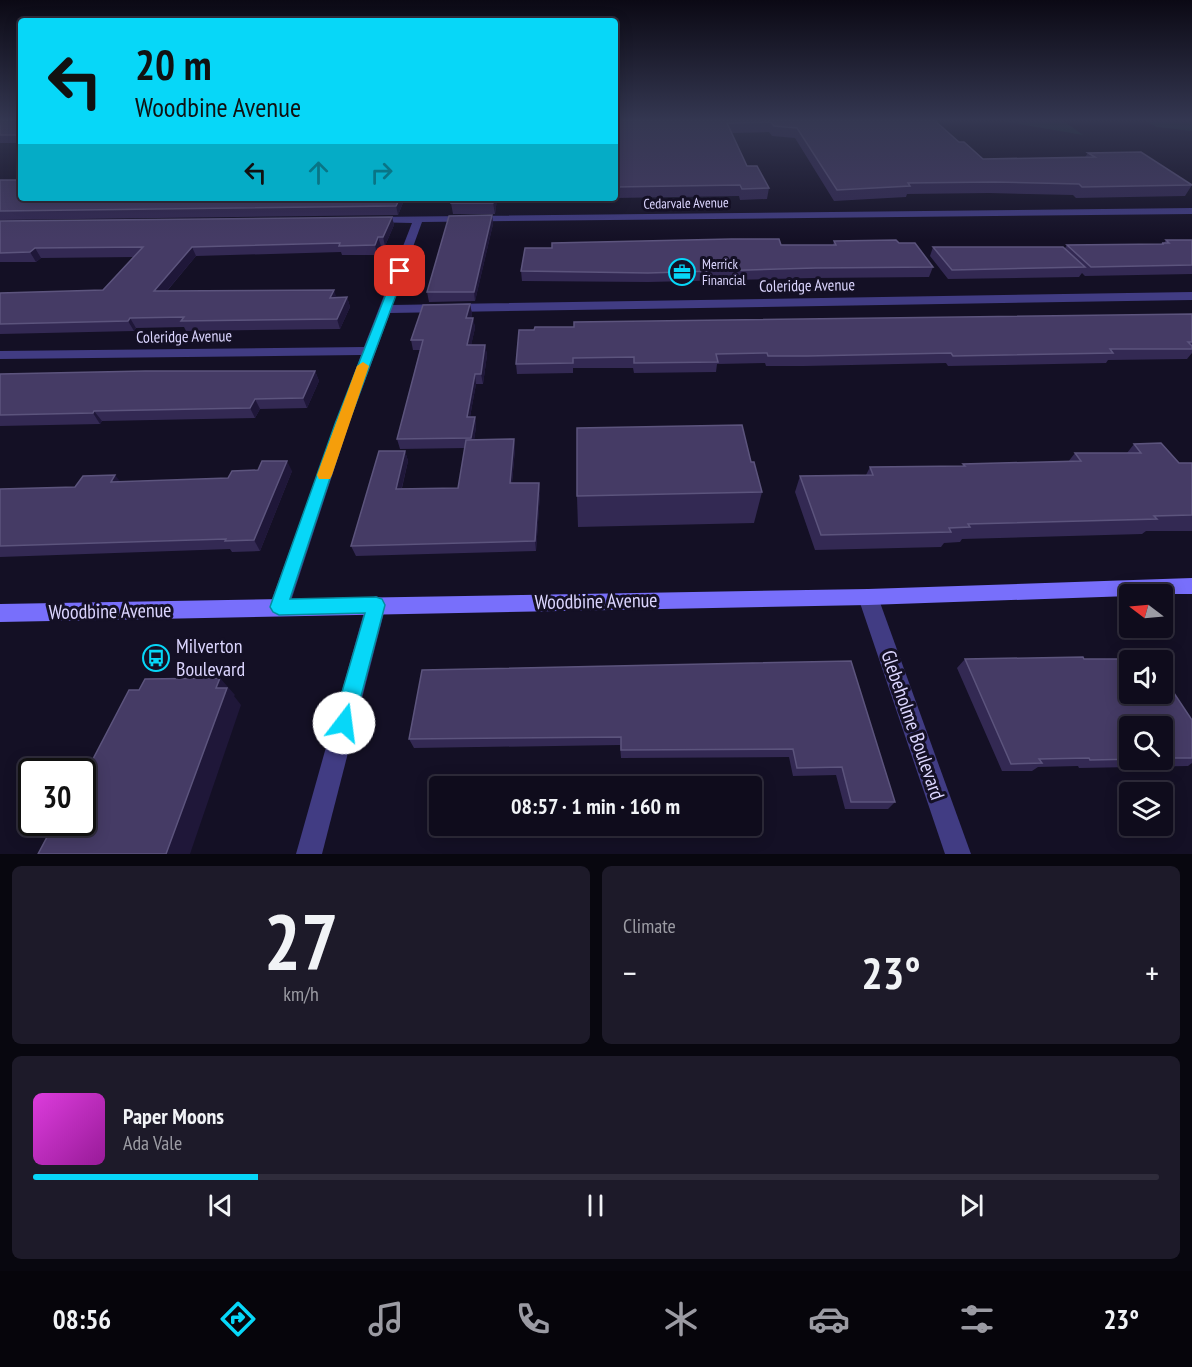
<!DOCTYPE html>
<meta charset="utf-8">
<style>
body{margin:0;font-family:"PT Sans Narrow",sans-serif;background:#1d1a29;color:#f1f3f6;height:100vh;display:flex;flex-direction:column;font-size:22px;white-space:nowrap}
*{box-sizing:border-box;margin:0}
p{font-size:20px;color:#9b9ba3}
.icon{flex:none;width:33px;height:33px;fill:none;stroke:currentColor;stroke-width:2;stroke-linecap:round;stroke-linejoin:round}
.map{position:relative;height:854px;overflow:hidden}
.sheet{display:flex;flex-direction:column;gap:12px;padding:12px;background:#08070f;flex:1}
.sheet>*{flex:none}
.banner{position:absolute;left:18px;top:18px;width:600px;height:183px;border-radius:6px;box-shadow:0 3px 15px #0003,0 0 0 2px #2f2c3b;background:#07d7f8;color:#111;overflow:hidden}
.needle{width:39px;rotate:286deg}
.controls{position:absolute;left:1119px;top:584px;display:grid;gap:12px}
.controls a{display:grid;place-items:center;width:54px;height:54px;border-radius:6px;background:#0f0c1c;box-shadow:0 3px 15px #0003,0 0 0 2px #2f2c3b;font-size:30px}
.speed{position:absolute;left:18px;top:758px;display:flex;gap:12px;font-size:30px;font-weight:700;text-align:center}
.speed>*{display:grid;place-content:center;width:78px;height:78px;border-radius:50%;background:#0f0c1c;box-shadow:0 3px 15px #0003,0 0 0 2px #2f2c3b;line-height:1}
.speed .limit{border:3px solid #111;border-radius:9px;background:#fff;color:#111}
.pin{position:absolute;display:grid;place-items:center;width:51px;height:51px;color:#fff;margin:-26px;border-radius:12px;box-shadow:0 3px 9px #0006}
.me{position:absolute;width:66px;margin:-33px;rotate:15deg;stroke-linejoin:round;filter:drop-shadow(0 0 4px #0008)}
.turn{display:flex;align-items:center;gap:21px;height:126px;padding:0 18px;font-size:27px}
.turn .icon{width:78px;height:78px;stroke-width:2.5}
.turn b{display:block;font-size:42px;line-height:51px}
.lanes{display:flex;align-items:center;height:57px;padding:0 18px;background:#0003;justify-content:center;gap:30px;direction:ltr}
.lanes .off{opacity:.35}
.big{font-size:45px;font-weight:800;line-height:1.1}
.sheet .tile{flex:1;display:flex;flex-direction:column;justify-content:center;gap:9px;min-width:0;padding:0 21px;border-radius:9px;background:#1d1a29}
.sheet .dial{align-items:center;gap:0}
.dial b{font-size:78px;line-height:1}
.song{display:flex;align-items:center;gap:18px}
.cover{width:72px;height:72px;border-radius:9px;background:linear-gradient(135deg,hsl(300 70% 55%),hsl(300 70% 35%))}
.played{height:6px;border-radius:3px;background:linear-gradient(90deg,#07d7f8 20%,#2f2c3b 20%)}
.keys{display:flex;justify-content:space-around;direction:ltr}
.heat{display:flex;justify-content:space-between;align-items:center;font-size:33px;direction:ltr}
.sheet .tiles{flex:1;display:grid;gap:12px;grid-template-columns:1fr 1fr}
.tile:last-child{grid-column:span 2}
.trip{position:absolute;left:429px;top:776px;width:333px;height:60px;border-radius:6px;background:#0f0c1c;box-shadow:0 3px 15px #0003,0 0 0 2px #2f2c3b;font-weight:800;line-height:60px;text-align:center}
.tab-bar{display:flex;height:96px;justify-content:space-around;align-items:center;background:#06050b;color:#9b9ba3}
.tab-bar .icon{width:42px;height:42px}
.tab-bar .current{color:#07d7f8}
.tab-bar b{font-size:27px;color:#f1f3f6}
.map>svg:first-child{display:block}
</style>
<div class="map">
<svg width="1192" height="854" viewBox="0 0 1192 854">
<rect width="100%" height="100%" fill="#141025"/>
<g fill="#132f2f">
<polygon points="996,120 1062,120 1083,135"/>
<polygon points="1143,120 1190,120 1192,121 1192,131 1157,127"/>
</g>
<g fill="none" stroke-linecap="round" stroke-linejoin="round">
<g fill="#413c83" fill-rule="evenodd">
<polygon points="1192,208 1192,214 422,222 392,305 1192,292 1192,300 390,313 349,424 289,607 286,613 279,616 272,613 269,607 361,355 0,359 0,351 364,347 412,223 368,222 368,218 372,217"/>
<polygon points="868,589 875,591 878,597 971,854 945,854 858,597 861,591"/>
<polygon points="376,596 383,599 386,605 322,854 296,854 366,605 369,599"/>
</g>
<polygon fill="#786ffb" fill-rule="evenodd" points="1192,578 1192,594 1130,594 1130,596 868,605 0,622 0,604 868,589"/>
</g>
<g fill="#332953" fill-rule="evenodd">
<rect x="0" y="120" width="21" height="23"/>
<polygon points="615,120 934,120 959,142 983,159 1085,157 1088,153 1192,185 1185,196 1076,198 1073,195 989,193 907,194 906,197 834,201 795,138 772,136 769,132 732,133 747,166 769,188 767,199 740,200 739,196 615,198"/>
<polygon points="0,180 405,198 398,215 0,220"/>
<polygon points="418,198 602,198 497,199 495,214 453,214 451,203 452,199 418,199"/>
<polygon points="492,215 493,224 475,301 429,302 427,292"/>
<polygon points="392,217 394,225 385,246 381,246 377,255 342,255 341,252 196,256 167,291 347,297 350,307 340,329 186,331 184,327 136,328 134,331 0,334 0,293 103,290 134,257 41,258 36,262 0,262 0,221"/>
<polygon points="1166,240 1192,240 1192,274 1085,276 1082,273 1079,277 948,279 930,256 933,247 1065,248 1067,245 1161,244 1164,243"/>
<polygon points="834,241 899,243 933,267 929,277 813,278 648,282 522,281 521,271 781,245 833,245"/>
<polygon points="470,304 472,314 471,318 473,318 475,328 471,345 485,345 487,355 483,384 476,384 470,417 475,417 476,427 474,440 514,439 515,449 512,483 539,483 540,493 536,551 356,556 351,546 405,451 408,461 402,488 458,488 465,448 400,449 397,439 420,350 413,350 411,340"/>
<polygon points="1192,314 1192,353 1187,359 1108,360 1106,363 948,366 946,363 804,366 766,366 765,363 717,364 716,372 634,373 633,368 573,368 573,373 517,374 516,364 519,330"/>
<polygon points="315,371 319,381 307,408 260,409 255,418 102,421 100,424 0,426 0,374"/>
<polygon points="1134,444 1179,463 1192,463 1192,531 1146,531 1142,534 962,539 960,542 944,543 941,547 815,550 795,492 800,476 866,475 870,467 962,467 963,464 1068,462 1075,453 1127,453"/>
<polygon points="751,462 762,492 754,523 578,527 577,496"/>
<polygon points="292,471 260,551 232,552 230,549 0,557 0,489 75,487 121,482 228,478"/>
<path d="M965,659H1084L1192,720V763L1188,766L1079,768L1078,766L1038,767L1032,771H1002L957,668ZM1162,726V759H1130Z"/>
<polygon points="851,661 895,802 888,809 845,809 836,775 793,776 789,757 621,758 620,745 414,748 409,739"/>
</g>
<g fill="#1f1739">
<polygon points="400,198 405,198 398,215 396,206"/>
<polygon points="494,198 497,198 497,199 495,214 493,203"/>
<polygon points="492,215 493,224 475,301 474,292"/>
<polygon points="392,217 394,225 385,246 383,237"/>
<polygon points="378,237 381,246 377,255 375,245"/>
<polygon points="192,247 196,256 159,300 154,291"/>
<polygon points="35,248 41,258 36,262 30,252"/>
<polygon points="334,290 337,299 330,298"/>
<polygon points="347,297 350,307 340,329 337,319"/>
<polygon points="470,304 472,314 468,328 466,318"/>
<polygon points="130,318 136,328 134,331 128,321"/>
<polygon points="473,318 475,328 469,355 467,345"/>
<polygon points="485,345 487,355 483,384 481,374"/>
<polygon points="315,371 319,381 307,408 303,398"/>
<polygon points="475,374 476,384 468,427 467,417"/>
<polygon points="255,399 260,409 255,418 250,408"/>
<polygon points="94,411 102,421 100,424 93,413"/>
<polygon points="475,417 476,427 473,448 471,438"/>
<polygon points="514,439 515,449 511,493 510,483"/>
<polygon points="405,451 408,461 399,499 396,489"/>
<polygon points="287,461 292,471 260,551 254,540"/>
<polygon points="115,475 123,485 111,482"/>
<polygon points="539,483 540,493 536,551 535,541"/>
<polygon points="220,678 235,695 234,696 241,705 190,854 166,854 216,688"/>
</g>
<g fill="#453b65" stroke="#5c547d" stroke-width="1.5">
<rect x="0" y="120" width="21" height="15"/>
<polygon points="615,120 934,120 959,142 964,142 983,159 1095,157 1088,153 1141,152 1192,185 1082,187 1079,184 994,182 908,183 910,186 837,190 797,128 774,126 771,122 727,123 747,166 757,166 769,188 742,189 740,185 615,187"/>
<polygon points="0,180 21,180 21,198 400,198 396,206 0,211"/>
<polygon points="452,198 494,198 493,203 451,203"/>
<polygon points="492,215 474,292 427,292 449,216"/>
<polygon points="392,217 383,237 378,237 375,245 339,246 340,243 192,247 154,291 334,290 330,298 347,297 337,319 181,321 184,317 130,318 128,321 0,324 0,293 103,290 143,247 35,248 30,252 0,253 0,221"/>
<polygon points="731,239 779,239 781,245 836,245 834,241 896,240 899,243 915,243 933,267 816,268 648,273 521,271 525,248 552,248 552,243"/>
<polygon points="1166,240 1192,240 1192,265 1091,267 1067,245 1164,244 1162,243 1169,243"/>
<polygon points="933,247 1063,247 1085,267 952,270"/>
<polygon points="470,304 466,318 473,318 467,345 485,345 481,374 475,374 467,417 475,417 471,438 397,439 423,340 411,340 423,305"/>
<polygon points="1192,314 1192,342 1188,342 1192,346 1192,349 1110,349 1113,353 953,356 951,353 807,356 768,356 767,353 716,354 718,362 634,363 634,357 573,358 573,363 516,364 519,330 534,330 535,327 574,327 574,322"/>
<polygon points="145,371 315,371 303,398 255,399 250,408 94,411 93,413 0,415 0,374"/>
<polygon points="742,425 751,462 754,462 762,492 577,496 577,428"/>
<polygon points="514,439 510,483 539,483 535,541 351,546 379,451 405,451 396,489 458,488 466,440"/>
<polygon points="1161,443 1179,463 1192,463 1192,515 1154,516 1157,519 968,524 970,527 949,528 951,532 821,535 800,476 873,475 870,467 965,466 963,464 1081,461 1075,453 1141,453 1134,444"/>
<polygon points="262,461 287,461 254,540 225,541 226,539 0,546 0,489 75,487 83,476 115,475 111,482 228,478 232,471 258,470"/>
<polygon points="1083,657 1084,659 1152,659 1153,660 1130,660 1130,693 1162,693 1162,675 1192,720 1192,758 1162,758 1162,726 1130,726 1130,759 1140,759 1090,760 1089,758 1039,759 1042,763 1011,764 965,659"/>
<polygon points="851,661 895,802 851,802 842,767 797,768 793,749 621,750 621,737 409,739 422,670"/>
<polygon points="220,678 216,688 227,688 166,854 38,854 55,822 82,822 82,780 129,690 139,690 145,679"/>
</g>
<linearGradient id="sky" x2="0" y2="1"><stop stop-color="#0b0914"/><stop offset="0.5" stop-color="#343751"/><stop offset="1" stop-color="#343751" stop-opacity="0"/></linearGradient>
<rect width="1192" height="240" fill="url(#sky)"/>
<polygon fill="#07d7f8" stroke="#058ca1" stroke-width="1.5" points="400,268 405,271 348,424 290,599 376,597 382,599 385,605 354,723 351,730 344,733 336,730 333,723 365,613 279,615 273,612 270,607 335,424 395,271"/>
<polygon fill="#f59e0b" points="363,362 369,366 332,475 330,479 319,479 317,475 357,366"/>
<defs>
<symbol id="office-ring" viewBox="-11 -11 22 22"><circle r="9.5" fill="#141025" stroke="#07d7f8" stroke-width="1.5"/><path d="M-6-3h4V-5.5h4V-3h4V5H-6ZM-1-4.5V-3h2v-1.5ZM-6 0V1H6V0Z" fill="#07d7f8"/></symbol>
<symbol id="bus-ring" viewBox="-11 -11 22 22"><circle r="9.5" fill="#141025" stroke="#07d7f8" stroke-width="1.5"/><path d="M-5-6H5V4H4V6H2V4H-2V6H-4V4H-5ZM-3.5-4V0h7V-4ZM-3.5 1.2v1.5H-2V1.2ZM2 1.2v1.5H3.5V1.2Z" fill="#07d7f8"/></symbol>
</defs>
<g fill-rule="evenodd">
<use href="#office-ring" x="667" y="257" width="30" height="30"/>
<use href="#bus-ring" x="141" y="643" width="30" height="30"/>
</g>
<g text-anchor="middle" stroke-width="6" stroke-linejoin="round" paint-order="stroke">
<g font-size="14" fill="#dbd5fe" stroke="#141025">
<text transform="translate(686 203) rotate(-1)" y="5">Cedarvale Avenue</text>
</g>
<g font-size="14" fill="#dbd5fe" stroke="#141025" text-anchor="start">
<text x="702" y="269">Merrick<tspan x="702" dy="16">Financial</tspan></text>
</g>
<g font-size="16" fill="#dbd5fe" stroke="#141025">
<text transform="translate(807 285) rotate(-1)" y="6">Coleridge Avenue</text>
<text transform="translate(184 336) rotate(-1)" y="6">Coleridge Avenue</text>
</g>
<g font-size="20" fill="#dbd5fe" stroke="#141025">
<text transform="translate(596 601) rotate(-1)" y="7">Woodbine Avenue</text>
<text transform="translate(110 611) rotate(-1)" y="7">Woodbine Avenue</text>
<text transform="translate(913 725) rotate(71)" y="7">Glebeholme Boulevard</text>
</g>
<g font-size="20" fill="#dbd5fe" stroke="#141025" text-anchor="start">
<text x="176" y="653">Milverton<tspan x="176" dy="23">Boulevard</tspan></text>
</g>
</g>
</svg>
<div class="controls">
<a><svg class="needle" viewBox="-14 -14 28 28"><path d="M0-13l5 13h-10z" fill="#e53935"/><path d="M0 13l5-13h-10z" fill="#9b9ba3"/></svg></a>
<a><svg class="icon" aria-label="sound" viewBox="0 0 24 24"><path d="M4 9h4l5-4v14l-5-4H4zM17 9q2 3 0 6"/></svg></a>
<a><svg class="icon" aria-label="search" viewBox="0 0 24 24"><circle cx="10" cy="10" r="6"/><path d="M15 15l6 6"/></svg></a>
<a><svg class="icon" aria-label="layers" viewBox="0 0 24 24"><path d="M12 4l9 5-9 5-9-5zM3 14l9 5 9-5"/></svg></a>
</div>
<div class="speed"><div class="limit">30</div></div>
<div class="pin" style="left:400px;top:271px;background:#d93025"><svg class="icon" aria-label="arrive" viewBox="0 0 24 24"><path d="M6 21V4h12l-3 4 3 4H6"/></svg></div>
<svg class="me" style="left:344px;top:723px" viewBox="-20 -20 40 40"><circle r="19" fill="#fff"/><path d="M0-13L10 11 0 6-10 11z" fill="#07d7f8"/></svg>
<div class="trip">08:57 · 1 min · 160 m</div>
<div class="banner">
<div class="turn"><svg class="icon" aria-label="left" viewBox="0 0 24 24"><path d="M17 20v-9H6M10 6l-5 5 5 5"/></svg><div><b>20 m</b>Woodbine Avenue</div></div>
<div class="lanes"><svg class="icon" aria-label="left" viewBox="0 0 24 24"><path d="M17 20v-9H6M10 6l-5 5 5 5"/></svg><svg class="icon off" aria-label="ahead" viewBox="0 0 24 24"><path d="M12 20V5M6 11l6-6 6 6"/></svg><svg class="icon off" aria-label="right" viewBox="0 0 24 24"><path d="M7 20v-9h11M14 6l5 5-5 5"/></svg></div>
</div>
</div>
<section class="sheet">
<div class="tiles">
<div class="tile dial"><b>27</b><p>km/h</p></div>
<div class="tile"><p>Climate</p>
<div class="heat"><a>−</a><b class="big">23°</b><a>+</a></div>
</div>
<div class="tile">
<div class="song"><i class="cover"></i><div><b>Paper Moons</b><p>Ada Vale</p></div></div>
<div class="played"></div>
<div class="keys"><svg class="icon" aria-label="previous" viewBox="0 0 24 24"><path d="M18 5L8 12l10 7zM5 5v14"/></svg><svg class="icon" aria-label="pause" viewBox="0 0 24 24"><path d="M8 5v14M16 5v14"/></svg><svg class="icon" aria-label="next" viewBox="0 0 24 24"><path d="M6 5l10 7-10 7zM19 5v14"/></svg></div>
</div>
</div>
</section>
<nav class="tab-bar">
<b>08:56</b>
<svg class="icon current" aria-label="directions" viewBox="0 0 24 24"><path d="M12 3l9 9-9 9-9-9zM9 14v-3h6M13 9l2 2-2 2"/></svg>
<svg class="icon" aria-label="music" viewBox="0 0 24 24"><path d="M9 18V5l10-2v13"/><circle cx="6" cy="18" r="3"/><circle cx="16" cy="16" r="3"/></svg>
<svg class="icon" aria-label="phone" viewBox="0 0 24 24"><path d="M5 4h4l2 5-3 2q2 4 5 5l2-3 5 2v4C11 20 4 13 5 4z"/></svg>
<svg class="icon" aria-label="climate" viewBox="0 0 24 24"><path d="M12 3v18M4 7l16 10M4 17L20 7"/></svg>
<svg class="icon" aria-label="car" viewBox="0 0 24 24"><path d="M5 17H2v-5l4-1 3-4h7l3 4 3 1v5h-3M9 17h6M6 11h13"/><circle cx="7" cy="17" r="2"/><circle cx="17" cy="17" r="2"/></svg>
<svg class="icon" aria-label="filters" viewBox="0 0 24 24"><path d="M4 7h16M4 17h16"/><circle cx="9" cy="7" r="2"/><circle cx="15" cy="17" r="2"/></svg>
<b>23°</b>
</nav>
